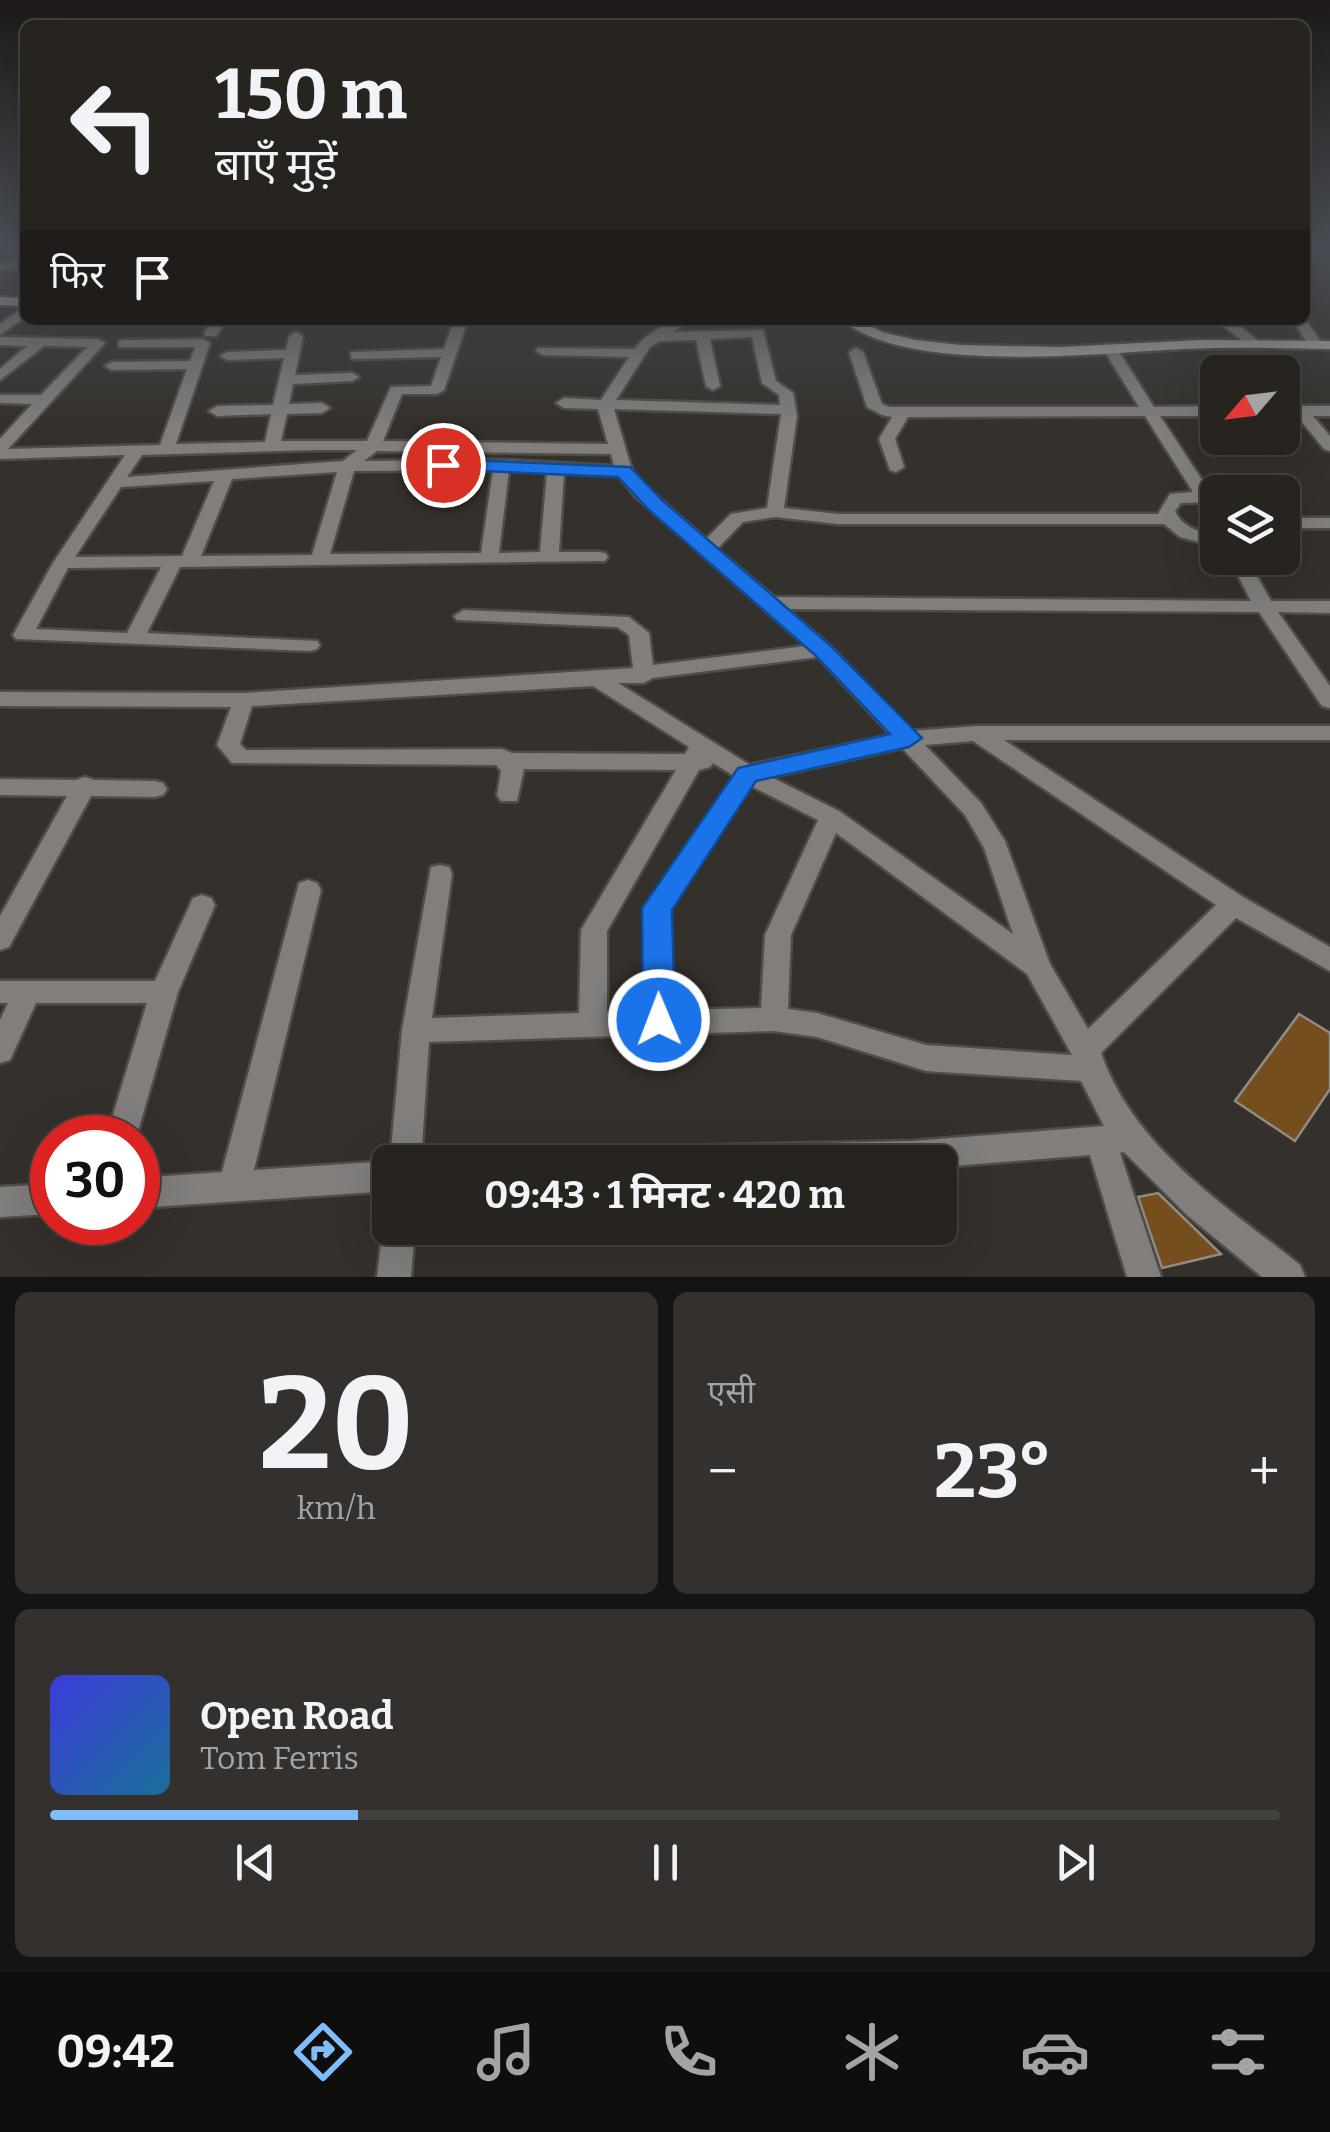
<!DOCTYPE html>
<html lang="hi">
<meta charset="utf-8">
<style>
body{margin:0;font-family:Bitter,"Noto Sans Devanagari",serif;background:#33302d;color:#f1f3f6;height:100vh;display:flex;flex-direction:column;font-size:38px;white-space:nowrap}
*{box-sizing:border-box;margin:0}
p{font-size:32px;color:#a4a4a5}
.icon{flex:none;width:55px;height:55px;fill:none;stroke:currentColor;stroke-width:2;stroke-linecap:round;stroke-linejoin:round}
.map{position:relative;height:1277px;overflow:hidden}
.panel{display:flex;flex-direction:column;gap:15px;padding:15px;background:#151412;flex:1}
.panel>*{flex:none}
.top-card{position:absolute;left:20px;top:20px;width:1290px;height:305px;border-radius:15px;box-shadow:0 10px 40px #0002,0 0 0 2px #43413e;background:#272420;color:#f1f3f6;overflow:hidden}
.needle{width:65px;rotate:242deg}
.controls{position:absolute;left:1200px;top:355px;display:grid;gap:20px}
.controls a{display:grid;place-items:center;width:100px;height:100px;border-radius:15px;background:#272420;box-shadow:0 10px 40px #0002,0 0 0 2px #43413e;font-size:50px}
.speed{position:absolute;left:30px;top:1115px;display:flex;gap:20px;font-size:50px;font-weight:700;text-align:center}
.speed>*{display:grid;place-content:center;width:130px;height:130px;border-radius:50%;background:#272420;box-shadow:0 10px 40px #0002,0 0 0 2px #43413e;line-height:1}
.speed .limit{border:15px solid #d22;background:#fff;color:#111}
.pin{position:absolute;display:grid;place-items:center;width:85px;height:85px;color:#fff;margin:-42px;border:5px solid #fff;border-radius:50%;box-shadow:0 2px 10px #0007}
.me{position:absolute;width:110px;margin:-55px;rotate:359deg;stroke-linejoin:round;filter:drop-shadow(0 0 8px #0008)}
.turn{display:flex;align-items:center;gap:35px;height:210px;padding:0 30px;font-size:45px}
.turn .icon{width:130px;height:130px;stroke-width:2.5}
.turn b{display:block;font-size:70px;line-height:85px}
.then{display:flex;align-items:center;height:95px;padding:0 30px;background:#0003;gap:20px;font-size:38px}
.big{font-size:75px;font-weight:700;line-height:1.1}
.panel .tile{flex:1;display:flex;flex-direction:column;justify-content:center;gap:15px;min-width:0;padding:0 35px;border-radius:15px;background:#33302d}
.panel .dial{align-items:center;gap:0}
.dial b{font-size:130px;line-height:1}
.song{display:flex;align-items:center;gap:30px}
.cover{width:120px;height:120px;border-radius:15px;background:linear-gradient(135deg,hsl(240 70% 55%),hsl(200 70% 35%))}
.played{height:10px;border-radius:5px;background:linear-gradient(90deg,#7fbdfa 25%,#43413e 25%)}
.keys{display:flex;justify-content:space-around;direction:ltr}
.heat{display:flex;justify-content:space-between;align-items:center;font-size:55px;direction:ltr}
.panel .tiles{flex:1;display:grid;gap:15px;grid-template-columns:1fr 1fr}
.tile:last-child{grid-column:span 2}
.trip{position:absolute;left:372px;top:1145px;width:585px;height:100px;border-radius:15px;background:#272420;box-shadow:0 10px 40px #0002,0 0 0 2px #43413e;font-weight:700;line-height:100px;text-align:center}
.dock{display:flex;height:160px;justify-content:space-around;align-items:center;background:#100e0d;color:#a4a4a5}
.dock .icon{width:70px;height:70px}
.dock .selected{color:#7fbdfa}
.dock b{font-size:45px;color:#f1f3f6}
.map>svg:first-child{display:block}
</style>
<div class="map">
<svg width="1330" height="1277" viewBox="0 0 1330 1277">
<rect width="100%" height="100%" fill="#34302b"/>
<g fill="#754e1d" stroke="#918b85" stroke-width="2.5">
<polygon points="1299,1014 1330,1033 1330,1089 1295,1141 1235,1101"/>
<polygon points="1158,1193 1221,1254 1162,1268 1138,1197"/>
</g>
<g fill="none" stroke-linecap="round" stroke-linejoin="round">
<defs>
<g id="street">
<polygon points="25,260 25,268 0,270 0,262"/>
<polygon points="25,306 25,317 0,335 0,324"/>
<polygon points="1305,319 1323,345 1321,348 1311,348 1292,320"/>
<polygon points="213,320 227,320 216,336 206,336 204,333"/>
<path d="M454,320H468L444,390L437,394H402L383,441L608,444L598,409L564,408L556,403L564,398L601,400L629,357L543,355L536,351L538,348L635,349C646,333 671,319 689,321L673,332L763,330L776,381L793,393L797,416L784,508L838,514H1158L1170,494L1193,492L1145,416L908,417L895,439L904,467L896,472L890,470L879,439L892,417L882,415L867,407L849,352L856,348L863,352L882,404L889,407H1139L1104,350L1111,346L1116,347L1154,407L1218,406V416H1160L1210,492H1220H1218V502L1181,503L1175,511C1182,528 1201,532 1218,536V547L1180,537L1164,524H838L775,517L743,522L717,549L774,597L1251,601L1229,558H1247L1271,601H1330V613L1278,612L1330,686V708L1322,706L1259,612L787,609L830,646L912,731L977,726H1330V740H1004L1243,897L1330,947V971L1236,918L1101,1053C1134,1148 1225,1205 1300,1265L1305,1277H1262L1187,1215L1124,1152L1120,1153L1161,1277H1127L1090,1155L940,1167V1162H574L578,1152L589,1148L912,1141L1104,1126L1081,1081L926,1071L817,1037L774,1031L429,1042L421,1162H390V1191L138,1208V1178L222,1172L299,883L308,880L317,883L321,890L254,1170L390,1161L402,1030L431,867L440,865L449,867L452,874L432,1018L579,1013L581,930L676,770L524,769L517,801H501L497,795L501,771L496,765L232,763L217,745L231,707L0,706V692L244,693L633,668L629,635L617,627L457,620L454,616L464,610L629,617L649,633L653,665L806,646L634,495L619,476L564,473L559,552H599L605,553L608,557L605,561L180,567L147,633L317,641L320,645L317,649L310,651L16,639L13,635L53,563L125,455L0,459V439L32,404L0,403V395H41L87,347L44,346L0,380V369L27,346L0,345V337L98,339L105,343L8,449L160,445L187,369L112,370L105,366L112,362L190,361L195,347H119V341L124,340L203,339L210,343L176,444L265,442L271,414L217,416L209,411L217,406L273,405L284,358L227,360L220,356L227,352L286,350L289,336L296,332L303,336L295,375L352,373L359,377L352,381L293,384L289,404L322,403L330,408L322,413L287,414L281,441H367L391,387L431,386L441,357L356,359L351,358V352L444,349ZM752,337L762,383L779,395L780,405L616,400L650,347L660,341L696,340L706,386L713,390L720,386L710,339ZM614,409L781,414L767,508L731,514L706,539L646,487L632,470ZM316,450H357L343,461L127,477L142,455ZM377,451L611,454L614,466L502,460L364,461ZM493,470L481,553L330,554L354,471ZM509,470L547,472L540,552L499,553ZM337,472L312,555L201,556L232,479ZM214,481L182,556L75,557L121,487ZM161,567L127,633L36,629L68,568ZM818,657L891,735L750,765L618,683H644L653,678ZM593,686L689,747L685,754L512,753L502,749L246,750L240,744L252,706ZM973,741L1216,905L1088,1029L1050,964L1005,841L981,803L925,745ZM902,748L965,815L984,848L1013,934L839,811L771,777ZM713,763L734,776L644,909L645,1011L607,1012V931L699,770L710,767ZM751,786L818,820L765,935L761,1008L673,1010L670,910ZM836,833L1027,974L1072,1055L926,1045L817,1013L788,1009L791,935Z"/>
<polygon points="1216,320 1232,320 1261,343 1249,346"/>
<polygon points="1282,406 1330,406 1330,416 1313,416 1330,436 1330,451 1324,449 1297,416 1282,416"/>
<rect x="1282" y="518" width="48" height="10"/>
<polygon points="85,777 94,780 155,781 163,783 167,789 163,795 155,797 91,796 9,947 0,950 0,916 67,796 0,795 0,779 76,780"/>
<polygon points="202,895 211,898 215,905 178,992 136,1138 106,1138 147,1003 36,1003 10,1060 0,1063 0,1020 8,1003 0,1003 0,981 155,981 193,898"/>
<polygon points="52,1184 52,1214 0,1217 0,1187"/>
<polygon points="390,1216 390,1228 415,1228 411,1277 377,1277 383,1228"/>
</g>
<g id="secondary">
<polygon points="0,297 25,298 25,306 0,305"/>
<polygon points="289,320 458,320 451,324 296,324"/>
<polygon points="601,320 698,320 691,324 608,324"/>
<path d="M842,320H859L882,332L916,340L961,345L1060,347L1201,340L1330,341V349C1281,348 1232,347 1183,349C1099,353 908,375 842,320Z"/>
</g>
</defs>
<use href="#street" stroke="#504c47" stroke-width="5"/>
<use href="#secondary" stroke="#504c47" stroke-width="5"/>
<use href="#street" fill="#817e7c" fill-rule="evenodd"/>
<use href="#secondary" fill="#aeaaa6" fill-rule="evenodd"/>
</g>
<linearGradient id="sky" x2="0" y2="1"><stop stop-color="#1d1a18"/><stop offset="0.58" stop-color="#4a4e55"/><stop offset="1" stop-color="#4a4e55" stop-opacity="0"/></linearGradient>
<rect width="1330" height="427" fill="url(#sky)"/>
<polygon fill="#1a73e8" stroke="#114b97" stroke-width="2.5" points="443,459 630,467 663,501 831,646 922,738 909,747 756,781 672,910 675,1020 671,1029 659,1033 648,1029 643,1020 642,908 738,768 890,734 815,655 649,510 618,477 437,469 437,461"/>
</svg>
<div class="controls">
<a><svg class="needle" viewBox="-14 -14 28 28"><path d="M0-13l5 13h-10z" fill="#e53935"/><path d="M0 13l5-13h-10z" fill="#a4a4a5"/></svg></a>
<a><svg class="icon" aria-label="layers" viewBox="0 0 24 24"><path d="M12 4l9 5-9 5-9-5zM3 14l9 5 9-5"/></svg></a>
</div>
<div class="speed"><div class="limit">30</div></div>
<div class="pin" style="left:443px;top:465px;background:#d93025"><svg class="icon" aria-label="arrive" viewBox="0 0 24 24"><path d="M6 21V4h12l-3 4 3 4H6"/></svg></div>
<svg class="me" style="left:659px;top:1020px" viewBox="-20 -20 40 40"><circle r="17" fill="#1a73e8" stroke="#fff" stroke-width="3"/><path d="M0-11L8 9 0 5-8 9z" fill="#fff"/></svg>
<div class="trip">09:43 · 1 मिनट · 420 m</div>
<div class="top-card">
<div class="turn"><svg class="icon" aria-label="left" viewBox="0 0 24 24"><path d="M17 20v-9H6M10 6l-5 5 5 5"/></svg><div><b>150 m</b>बाएँ मुड़ें</div></div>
<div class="then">फिर<svg class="icon" aria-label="arrive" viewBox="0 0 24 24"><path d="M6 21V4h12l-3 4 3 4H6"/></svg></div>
</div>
</div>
<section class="panel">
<div class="tiles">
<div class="tile dial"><b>20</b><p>km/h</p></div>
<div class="tile"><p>एसी</p>
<div class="heat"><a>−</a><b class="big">23°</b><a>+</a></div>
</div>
<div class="tile">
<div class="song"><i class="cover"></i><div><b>Open Road</b><p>Tom Ferris</p></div></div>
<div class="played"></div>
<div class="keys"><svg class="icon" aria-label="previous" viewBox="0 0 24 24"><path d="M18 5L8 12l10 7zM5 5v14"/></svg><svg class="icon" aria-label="pause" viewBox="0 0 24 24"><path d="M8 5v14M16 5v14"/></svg><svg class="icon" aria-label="next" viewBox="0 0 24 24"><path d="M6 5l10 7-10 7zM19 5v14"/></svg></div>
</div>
</div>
</section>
<nav class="dock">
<b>09:42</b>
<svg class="icon selected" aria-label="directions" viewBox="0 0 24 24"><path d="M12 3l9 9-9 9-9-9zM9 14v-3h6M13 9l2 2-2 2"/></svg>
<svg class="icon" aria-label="music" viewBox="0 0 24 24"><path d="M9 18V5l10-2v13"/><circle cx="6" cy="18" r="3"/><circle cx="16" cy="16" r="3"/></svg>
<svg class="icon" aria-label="phone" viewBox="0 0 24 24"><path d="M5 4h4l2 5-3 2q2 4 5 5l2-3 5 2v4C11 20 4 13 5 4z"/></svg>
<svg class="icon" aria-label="climate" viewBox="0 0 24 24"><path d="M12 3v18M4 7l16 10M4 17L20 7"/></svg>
<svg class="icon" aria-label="car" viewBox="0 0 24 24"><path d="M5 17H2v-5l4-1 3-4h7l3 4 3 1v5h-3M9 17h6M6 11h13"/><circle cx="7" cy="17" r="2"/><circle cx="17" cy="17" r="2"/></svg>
<svg class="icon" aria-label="filters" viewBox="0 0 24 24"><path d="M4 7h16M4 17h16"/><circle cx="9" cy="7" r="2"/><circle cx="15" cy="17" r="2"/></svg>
</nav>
